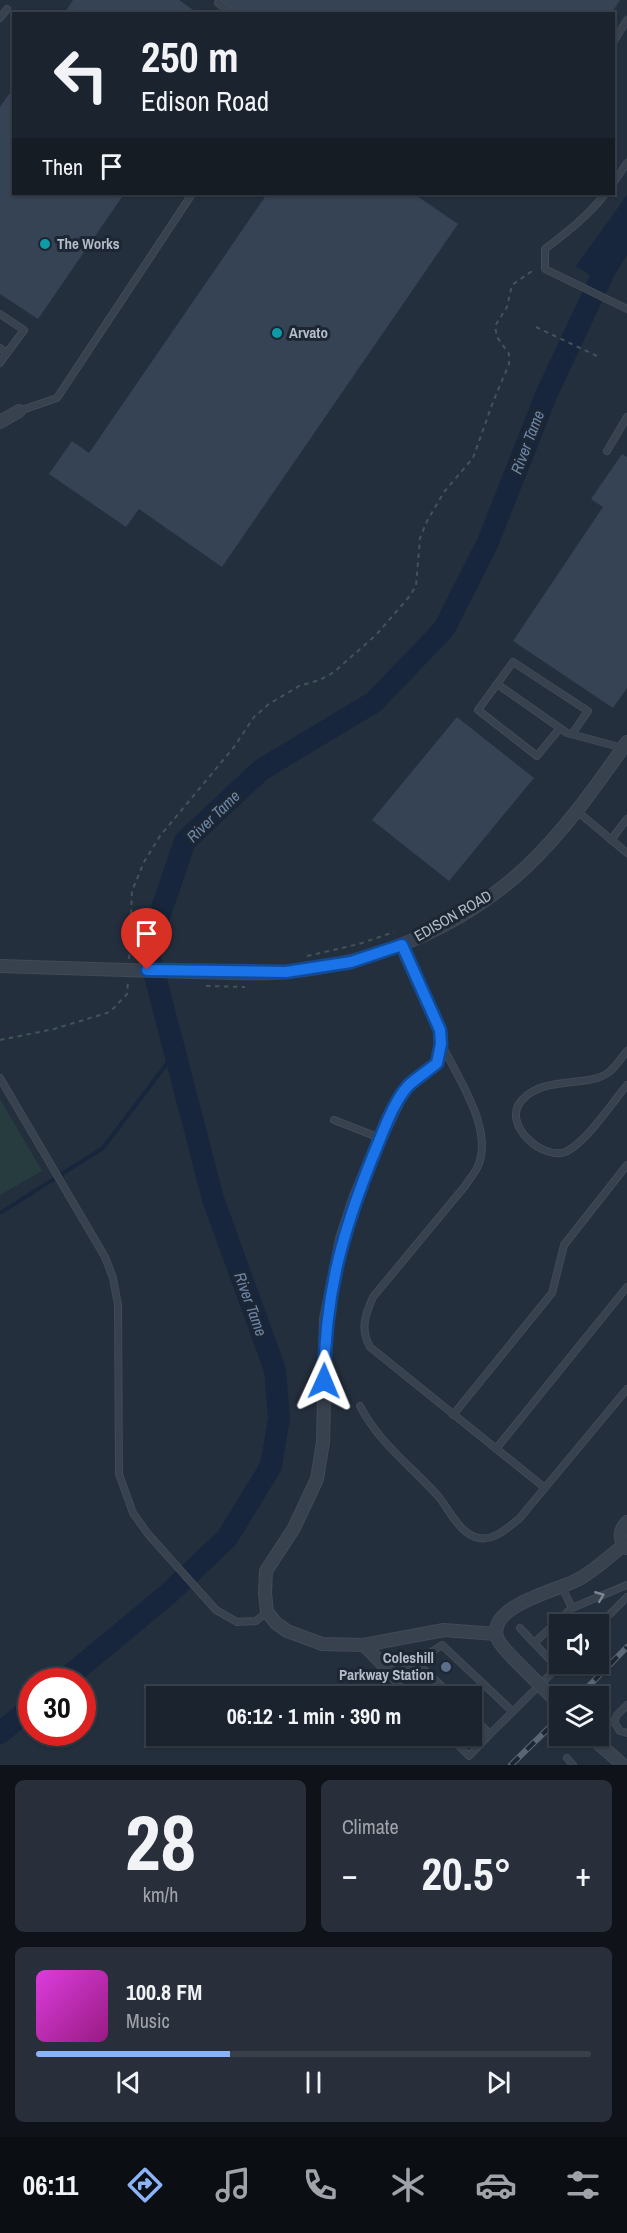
<!DOCTYPE html>
<meta charset="utf-8">
<style>
body{margin:0;font-family:"Archivo Narrow",sans-serif;background:#282f3a;color:#f1f3f6;height:100vh;display:flex;flex-direction:column;font-size:22px;white-space:nowrap}
*{box-sizing:border-box;margin:0}
p{font-size:20px;color:#a0a4aa}
.icon{flex:none;width:33px;height:33px;fill:none;stroke:currentColor;stroke-width:2;stroke-linecap:round;stroke-linejoin:round}
.map{position:relative;height:1765px;overflow:hidden}
.side{display:flex;flex-direction:column;gap:15px;padding:15px;background:#0f1319;flex:1}
.side>*{flex:none}
.top-card{position:absolute;left:12px;top:12px;width:603px;height:183px;border-radius:0px;box-shadow:0 2px 4px #0004,0 0 0 2px #39404a;background:#1b232e;color:#f1f3f6;overflow:hidden}
.buttons{position:absolute;left:549px;top:1614px;display:grid;gap:12px}
.buttons a{display:grid;place-items:center;width:60px;height:60px;border-radius:0px;background:#1b232e;box-shadow:0 2px 4px #0004,0 0 0 2px #39404a;font-size:30px}
.speed{position:absolute;left:18px;top:1668px;display:flex;gap:12px;font-size:30px;font-weight:700;text-align:center}
.speed>*{display:grid;place-content:center;width:78px;height:78px;border-radius:50%;background:#1b232e;box-shadow:0 2px 4px #0004,0 0 0 2px #39404a;line-height:1}
.speed .limit{border:9px solid #d22;background:#fff;color:#111}
.pin{position:absolute;display:grid;place-items:center;width:51px;height:51px;color:#fff;margin:-62px -26px;border-radius:50% 50% 50% 0;rotate:-45deg;box-shadow:0 0 6px #0007}
.pin .icon{rotate:45deg}
.me{position:absolute;width:66px;margin:-33px;rotate:1deg;stroke-linejoin:round;filter:drop-shadow(0 0 4px #0008)}
.turn{display:flex;align-items:center;gap:21px;height:126px;padding:0 30px;font-size:27px}
.turn .icon{width:78px;height:78px;stroke-width:2.5}
.turn b{display:block;font-size:42px;line-height:51px}
.then{display:flex;align-items:center;height:57px;padding:0 30px;background:#0003;gap:12px;font-size:22px}
.big{font-size:45px;font-weight:700;line-height:1.1}
.side .tile{flex:1;display:flex;flex-direction:column;justify-content:center;gap:9px;min-width:0;padding:0 21px;border-radius:9px;background:#282f3a}
.side .dial{align-items:center;gap:0}
.dial b{font-size:78px;line-height:1}
.song{display:flex;align-items:center;gap:18px}
.cover{width:72px;height:72px;border-radius:9px;background:linear-gradient(135deg,hsl(300 70% 55%),hsl(310 70% 35%))}
.played{height:6px;border-radius:3px;background:linear-gradient(90deg,#8ab4f8 35%,#39404a 35%)}
.keys{display:flex;justify-content:space-around;direction:ltr}
.heat{display:flex;justify-content:space-between;align-items:center;font-size:33px;direction:ltr}
.side .tiles{flex:1;display:grid;gap:15px;grid-template-columns:1fr 1fr}
.tile:last-child{grid-column:span 2}
.trip{position:absolute;left:146px;top:1686px;width:336px;height:60px;border-radius:0px;background:#1b232e;box-shadow:0 2px 4px #0004,0 0 0 2px #39404a;font-weight:700;line-height:60px;text-align:center}
.menu{display:flex;height:96px;justify-content:space-around;align-items:center;background:#0b0e12;color:#a0a4aa}
.menu .icon{width:42px;height:42px}
.menu .active{color:#8ab4f8}
.menu b{font-size:27px;color:#f1f3f6}
.map>svg:first-child{display:block}
</style>
<div class="map">
<svg width="627" height="1765" viewBox="0 0 627 1765">
<rect width="100%" height="100%" fill="#242f3e"/>
<polygon fill="#263c3f" points="0,1099 42,1171 0,1195"/>
<polygon fill="#17263c" points="627,195 627,255 607,287 576,266"/>
<g fill="none" stroke-linecap="round" stroke-linejoin="round">
<polyline stroke="#17263c" stroke-width="4" points="0,1213 103,1148 175,1053"/>
<g stroke="#17263c" stroke-width="22">
<polyline points="62,1682 167,1595 227,1538 271,1466 279,1418 275,1370 213,1199 148,949 185,841 261,770 374,702 444,629 488,542 547,393 615,248 627,229"/>
<polyline points="0,1733 32,1707"/>
</g>
</g>
<g fill="#364354">
<polygon points="73,0 179,0 199,14 64,14"/>
<polygon points="218,0 620,0 611,14 238,14"/>
<polygon points="14,87 14,194 124,194 38,319 0,294 0,107"/>
<polygon points="267,194 414,194 458,224 222,567 139,509 126,527 49,474 72,441 89,453"/>
<polygon points="622,454 627,457 627,688 613,708 513,641 603,507 591,499"/>
<polygon points="457,717 534,778 449,881 372,820"/>
</g>
<g fill="none" stroke-linecap="round" stroke-linejoin="round">
<defs>
<g id="lane">
<polyline points="218,3 233,14"/>
<polyline points="0,18 7,9"/>
<polyline points="614,41 627,20"/>
<polyline points="614,182 627,163"/>
<path d="M605,194C588,216 567,232 545,249V269L627,309"/>
<polyline points="0,314 24,330 7,353 0,348"/>
<polyline points="0,363 7,353"/>
<polyline points="19,411 57,398 192,194"/>
<polyline points="607,451 627,417"/>
<polyline points="497,684 478,710 537,756 560,728"/>
<polyline points="572,734 588,711 513,662 497,684 567,733 623,748"/>
<polyline points="577,811 627,853"/>
<polyline points="611,840 627,819"/>
<path d="M442,1045C458,1078 494,1130 478,1166C475,1173 469,1179 465,1186L373,1297C365,1315 360,1329 370,1347L545,1488"/>
<path d="M627,1051C621,1058 616,1067 609,1072C589,1088 546,1075 523,1099C498,1123 546,1165 569,1150C589,1138 612,1103 627,1085"/>
<polyline points="0,1078 105,1257 113,1278 118,1305 119,1474 133,1513 148,1534 216,1610 237,1622 256,1621 267,1612"/>
<polyline points="334,1120 380,1138"/>
<path d="M360,1406C379,1443 411,1466 438,1496C449,1509 460,1535 479,1538C495,1541 508,1527 519,1519L627,1389"/>
<polyline points="453,1415 552,1293 564,1245 627,1165"/>
<polyline points="496,1449 627,1287"/>
<polyline points="562,1587 572,1608"/>
<polyline points="598,1626 627,1597"/>
<polyline points="520,1628 534,1643"/>
<polyline points="416,1662 442,1645 512,1711"/>
<polyline points="557,1667 534,1643 572,1608 627,1585"/>
<polyline points="410,1696 391,1677 391,1673 399,1673 416,1662 452,1696"/>
<polyline points="627,1705 617,1715 614,1722 620,1731 627,1733"/>
<polyline points="490,1734 561,1664"/>
<polyline points="449,1736 469,1756 490,1734 471,1715"/>
<polyline points="567,1758 573,1765"/>
</g>
<g id="street">
<polyline points="0,422 19,411"/>
<polyline points="402,946 440,1030 441,1044 437,1063 409,1085 400,1097 380,1138 355,1199 342,1239 326,1319 323,1442 317,1479 294,1528 266,1571 265,1593 267,1612 276,1623 287,1631 322,1644 364,1645 444,1630 496,1634"/>
<polyline points="0,966 125,970"/>
<path d="M191,972C223,972 255,975 287,972C373,964 460,928 524,869C564,832 596,786 627,742"/>
<path d="M627,1522C619,1530 618,1540 627,1548"/>
<polyline points="364,1645 391,1673"/>
<path d="M511,1656C506,1650 499,1644 497,1637C488,1606 555,1591 575,1581C592,1573 608,1557 624,1545"/>
<polyline points="590,1736 623,1765"/>
</g>
</defs>
<use href="#lane" stroke="#414a57" stroke-width="8"/>
<use href="#street" stroke="#414a57" stroke-width="14"/>
<g stroke="#3f5557" stroke-width="2" stroke-dasharray="4.5 4.5" stroke-linecap="butt">
<polyline points="536,327 599,357"/>
<polyline points="307,956 359,944 394,932"/>
<polyline points="129,959 132,891 144,862 160,836 234,747 254,717 269,704 299,686 320,680 334,672 376,635 409,597 416,586 420,538 427,521 444,492 473,458 493,402 509,364 509,354 497,337 495,326 507,307 512,285 535,269"/>
<polyline points="206,986 245,987"/>
<polyline points="0,1040 54,1029 110,1012 127,994 128,982"/>
<polyline points="564,1691 570,1685 577,1693"/>
<polyline points="598,1712 598,1715"/>
</g>
<use href="#lane" stroke="#38414e" stroke-width="6"/>
<use href="#street" stroke="#38414e" stroke-width="12"/>
<defs>
<g id="rail">
<polyline points="579,1696 627,1647"/>
<polyline points="511,1765 560,1717"/>
</g>
</defs>
<use href="#rail" stroke="#5a6575" stroke-width="6"/>
<use href="#rail" stroke="#1d2633" stroke-width="4" stroke-dasharray="11" stroke-linecap="butt"/>
<defs>
<g id="street-bridge">
<polyline points="125,970 191,972"/>
<polyline points="511,1656 560,1705"/>
</g>
</defs>
<use href="#street-bridge" stroke="#414a57" stroke-width="14" stroke-linecap="butt"/>
<use href="#street-bridge" stroke="#38414e" stroke-width="12"/>
</g>
<defs><path id="oneway-chevron" d="M-2-3.5L2.5 0L-2 3.5" fill="none" stroke-width="1.6" stroke-linecap="round" stroke-linejoin="round" transform="scale(1.5)"/></defs>
<use stroke="#7c8592" href="#oneway-chevron" transform="translate(600 1596) rotate(-22)"/>
<g fill="none" stroke-linecap="round" stroke-linejoin="round">
<defs>
<path id="route" d="M147,970L286,972L351,962L402,945L440,1030L441,1044L437,1063C428,1071 416,1078 408,1086C394,1101 383,1132 375,1151C342,1232 325,1293 324,1381"/>
</defs>
<use href="#route" stroke="#114b97" stroke-width="15"/>
<use href="#route" stroke="#1a73e8" stroke-width="10"/>
</g>
<g fill="#0f9aa8" stroke="#1d2633" stroke-width="2">
<circle cx="45" cy="244" r="6"/>
<circle cx="277" cy="333" r="6"/>
</g>
<circle fill="#5c6f8a" stroke="#1d2633" stroke-width="2" cx="446" cy="1667" r="6"/>
<g text-anchor="middle" stroke-width="6" stroke-linejoin="round" paint-order="stroke">
<g font-size="15" font-weight="bold" fill="#b4bcc9" stroke="#1d2633" text-anchor="start">
<text x="57" y="249">The Works</text>
<text x="289" y="338">Arvato</text>
<text x="434" y="1663" text-anchor="end">Coleshill<tspan x="434" dy="17">Parkway Station</tspan></text>
</g>
<g font-size="15" fill="#b4bcc9" stroke="#1d2633">
<text transform="translate(453 916) rotate(-30)" y="5">EDISON ROAD</text>
</g>
<g font-size="16" font-style="italic" fill="#6d86a8" stroke="#1d2633">
<text transform="translate(527 442) rotate(-69)" y="6">River Tame</text>
<text transform="translate(213 816) rotate(-44)" y="6">River Tame</text>
<text transform="translate(251 1304) rotate(70)" y="6">River Tame</text>
</g>
</g>
</svg>
<div class="buttons">
<a><svg class="icon" aria-label="sound" viewBox="0 0 24 24"><path d="M4 9h4l5-4v14l-5-4H4zM17 9q2 3 0 6"/></svg></a>
<a><svg class="icon" aria-label="layers" viewBox="0 0 24 24"><path d="M12 4l9 5-9 5-9-5zM3 14l9 5 9-5"/></svg></a>
</div>
<div class="speed"><div class="limit">30</div></div>
<div class="pin" style="left:147px;top:970px;background:#d93025"><svg class="icon" aria-label="arrive" viewBox="0 0 24 24"><path d="M6 21V4h12l-3 4 3 4H6"/></svg></div>
<svg class="me" style="left:324px;top:1381px" viewBox="-20 -20 40 40"><path d="M0-17L14 15 0 8-14 15z" fill="#1a73e8" stroke="#fff" stroke-width="4"/></svg>
<div class="trip">06:12 · 1 min · 390 m</div>
<div class="top-card">
<div class="turn"><svg class="icon" aria-label="left" viewBox="0 0 24 24"><path d="M17 20v-9H6M10 6l-5 5 5 5"/></svg><div><b>250 m</b>Edison Road</div></div>
<div class="then">Then<svg class="icon" aria-label="arrive" viewBox="0 0 24 24"><path d="M6 21V4h12l-3 4 3 4H6"/></svg></div>
</div>
</div>
<section class="side">
<div class="tiles">
<div class="tile dial"><b>28</b><p>km/h</p></div>
<div class="tile"><p>Climate</p>
<div class="heat"><a>−</a><b class="big">20.5°</b><a>+</a></div>
</div>
<div class="tile">
<div class="song"><i class="cover"></i><div><b>100.8 FM</b><p>Music</p></div></div>
<div class="played"></div>
<div class="keys"><svg class="icon" aria-label="previous" viewBox="0 0 24 24"><path d="M18 5L8 12l10 7zM5 5v14"/></svg><svg class="icon" aria-label="pause" viewBox="0 0 24 24"><path d="M8 5v14M16 5v14"/></svg><svg class="icon" aria-label="next" viewBox="0 0 24 24"><path d="M6 5l10 7-10 7zM19 5v14"/></svg></div>
</div>
</div>
</section>
<nav class="menu">
<b>06:11</b>
<svg class="icon active" aria-label="directions" viewBox="0 0 24 24"><path d="M12 3l9 9-9 9-9-9zM9 14v-3h6M13 9l2 2-2 2"/></svg>
<svg class="icon" aria-label="music" viewBox="0 0 24 24"><path d="M9 18V5l10-2v13"/><circle cx="6" cy="18" r="3"/><circle cx="16" cy="16" r="3"/></svg>
<svg class="icon" aria-label="phone" viewBox="0 0 24 24"><path d="M5 4h4l2 5-3 2q2 4 5 5l2-3 5 2v4C11 20 4 13 5 4z"/></svg>
<svg class="icon" aria-label="climate" viewBox="0 0 24 24"><path d="M12 3v18M4 7l16 10M4 17L20 7"/></svg>
<svg class="icon" aria-label="car" viewBox="0 0 24 24"><path d="M5 17H2v-5l4-1 3-4h7l3 4 3 1v5h-3M9 17h6M6 11h13"/><circle cx="7" cy="17" r="2"/><circle cx="17" cy="17" r="2"/></svg>
<svg class="icon" aria-label="filters" viewBox="0 0 24 24"><path d="M4 7h16M4 17h16"/><circle cx="9" cy="7" r="2"/><circle cx="15" cy="17" r="2"/></svg>
</nav>
